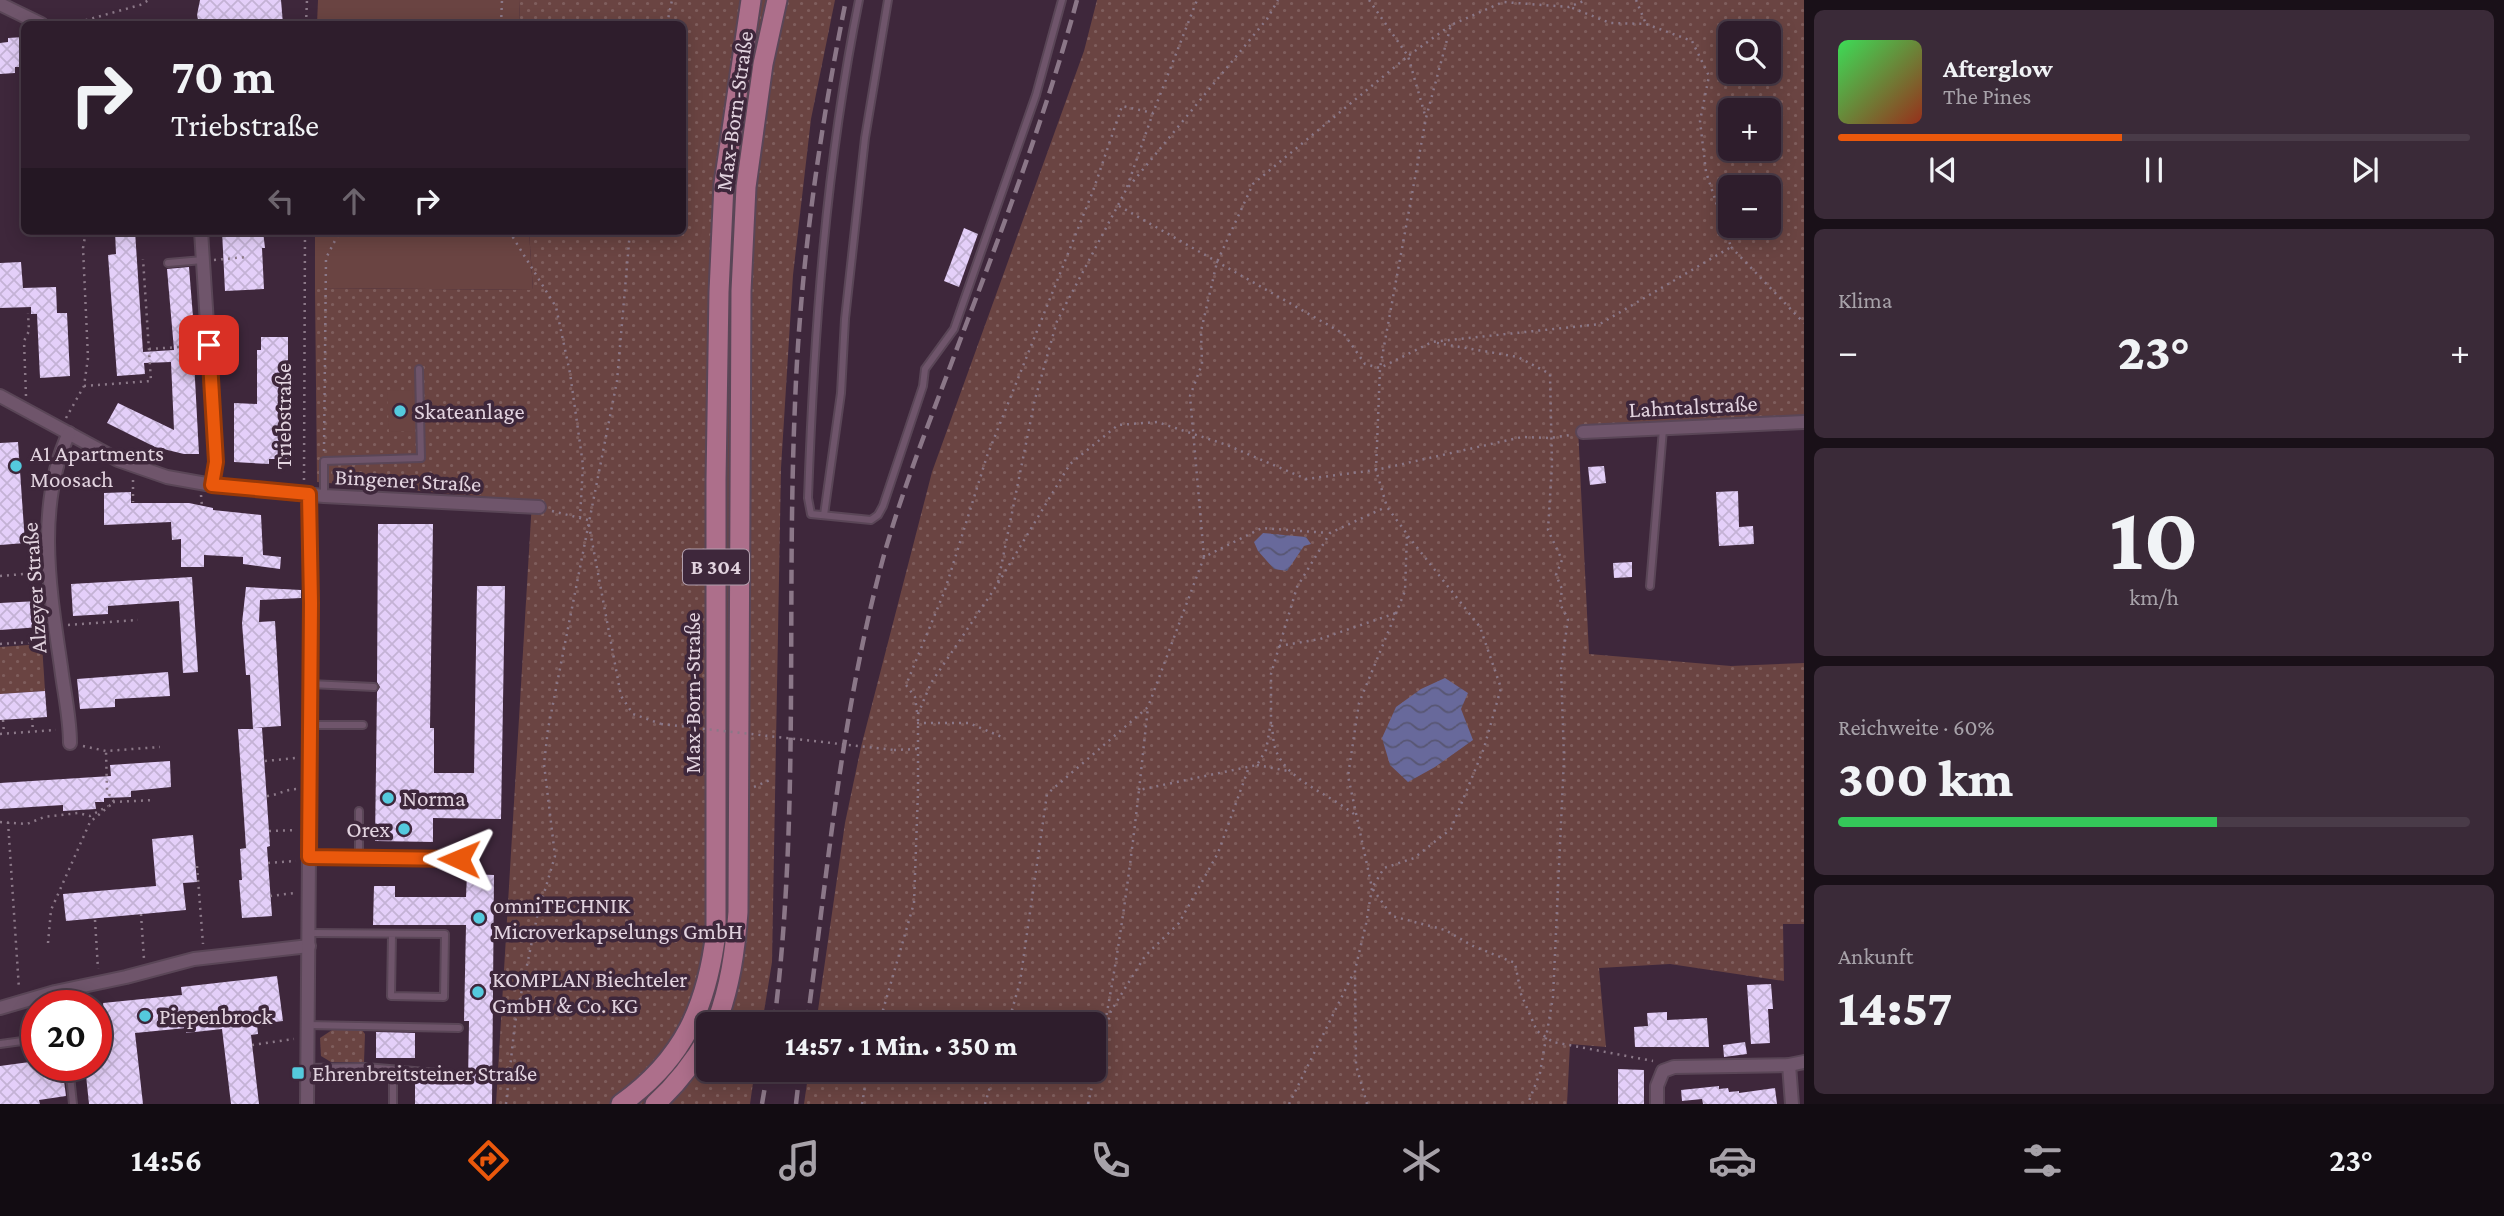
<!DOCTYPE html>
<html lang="de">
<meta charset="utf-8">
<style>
body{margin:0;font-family:"Crimson Pro",serif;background:#3a2a38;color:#f1f3f6;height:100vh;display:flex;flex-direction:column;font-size:26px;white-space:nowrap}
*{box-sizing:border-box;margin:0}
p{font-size:23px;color:#a7a2a9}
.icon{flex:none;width:38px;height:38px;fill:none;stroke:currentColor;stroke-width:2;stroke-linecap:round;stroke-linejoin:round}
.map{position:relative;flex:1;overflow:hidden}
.details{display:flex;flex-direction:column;gap:10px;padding:10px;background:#191018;width:700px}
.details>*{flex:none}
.guide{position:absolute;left:21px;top:21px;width:665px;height:214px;border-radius:10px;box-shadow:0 4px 18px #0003,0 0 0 2px #493b48;background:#2e1d2c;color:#f1f3f6;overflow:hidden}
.controls{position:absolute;left:1718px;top:21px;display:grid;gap:14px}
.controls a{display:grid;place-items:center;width:63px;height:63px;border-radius:10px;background:#2e1d2c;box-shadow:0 4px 18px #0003,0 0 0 2px #493b48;font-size:35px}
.speed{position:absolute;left:21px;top:990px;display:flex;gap:14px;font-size:35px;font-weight:700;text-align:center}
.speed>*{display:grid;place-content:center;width:91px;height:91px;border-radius:50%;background:#2e1d2c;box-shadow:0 4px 18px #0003,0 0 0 2px #493b48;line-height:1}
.speed .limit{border:10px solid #d22;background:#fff;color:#111}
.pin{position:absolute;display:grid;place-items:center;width:60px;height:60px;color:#fff;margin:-30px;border-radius:14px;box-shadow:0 4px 10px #0006}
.me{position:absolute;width:77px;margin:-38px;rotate:271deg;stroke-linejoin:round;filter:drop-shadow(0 0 5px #0008)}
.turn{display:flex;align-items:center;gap:24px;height:147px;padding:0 35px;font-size:32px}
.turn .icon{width:91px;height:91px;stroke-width:2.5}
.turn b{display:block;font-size:49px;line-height:60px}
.lanes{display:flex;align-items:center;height:66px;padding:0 35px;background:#0003;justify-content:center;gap:35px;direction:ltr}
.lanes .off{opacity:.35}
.big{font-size:52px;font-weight:800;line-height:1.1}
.details .tile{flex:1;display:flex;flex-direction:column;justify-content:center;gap:10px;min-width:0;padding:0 24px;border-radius:10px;background:#3a2a38}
.details .dial{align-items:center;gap:0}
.dial b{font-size:91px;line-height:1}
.song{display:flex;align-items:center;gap:21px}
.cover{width:84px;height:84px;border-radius:10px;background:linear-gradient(135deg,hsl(130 70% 55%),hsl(10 70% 35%))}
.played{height:7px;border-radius:4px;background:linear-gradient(90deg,#ea580c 45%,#493b48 45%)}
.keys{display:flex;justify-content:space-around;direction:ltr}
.heat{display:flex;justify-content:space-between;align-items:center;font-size:38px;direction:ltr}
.charge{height:10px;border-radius:5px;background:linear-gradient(90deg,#34c759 60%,#493b48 0)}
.trip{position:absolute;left:696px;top:1012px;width:410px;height:70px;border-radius:10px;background:#2e1d2c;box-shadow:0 4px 18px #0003,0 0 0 2px #493b48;font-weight:800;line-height:70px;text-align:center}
.menu{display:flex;height:112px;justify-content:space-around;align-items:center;background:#120c12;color:#a7a2a9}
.menu .icon{width:49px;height:49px}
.menu .on{color:#ea580c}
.menu b{font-size:32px;color:#f1f3f6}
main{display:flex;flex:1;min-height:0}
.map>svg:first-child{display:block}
</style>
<main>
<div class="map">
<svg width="1804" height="1104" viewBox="0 0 1804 1104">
<defs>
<pattern id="grass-dots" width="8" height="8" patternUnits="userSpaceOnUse" patternTransform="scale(1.75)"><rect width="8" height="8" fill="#6a4442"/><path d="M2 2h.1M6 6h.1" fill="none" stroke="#7f5e5d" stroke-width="1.8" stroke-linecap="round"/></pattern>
<pattern id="water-waves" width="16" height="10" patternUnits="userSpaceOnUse" patternTransform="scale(1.75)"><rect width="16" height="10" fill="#68699b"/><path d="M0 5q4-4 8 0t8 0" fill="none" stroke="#585673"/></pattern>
<pattern id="building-cross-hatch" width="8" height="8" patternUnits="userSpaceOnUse" patternTransform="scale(1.75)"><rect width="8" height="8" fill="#e4cff9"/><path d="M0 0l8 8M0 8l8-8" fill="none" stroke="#c4b2d5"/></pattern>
</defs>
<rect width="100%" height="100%" fill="#3e273b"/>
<g fill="url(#grass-dots)" fill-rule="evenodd">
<polygon points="519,0 835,0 811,119 793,275 781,468 772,962 762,1024 709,1024 709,1069 755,1069 750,1104 496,1104 532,501 317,482 315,288 533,290 529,231 682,231 682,24 520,24"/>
<path d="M1097,0H1804V418L1578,428L1589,654L1731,666L1804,663V924H1783L1784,981L1670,964L1599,968L1606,1047L1570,1044L1567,1104H804L809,1069H1094V1024H816L845,823L861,747L932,472L1084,51ZM1731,33H1769V72H1731ZM1731,110H1769V149H1731ZM1731,187H1769V226H1731Z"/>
<polygon points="42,644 45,691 0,694 0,647"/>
<polygon points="332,1030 362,1030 365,1034 364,1062 331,1062 321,1056 320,1038"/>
</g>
<g fill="#6a4442">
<polygon points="318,0 519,0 520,24 317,24"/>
<polygon points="315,231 529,231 533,290 315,288"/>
<polygon points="412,390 414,431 389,432 387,391"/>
</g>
<g fill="url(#water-waves)">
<polygon points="1263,533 1306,537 1311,544 1304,546 1287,571 1274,569 1258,551 1254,542"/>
<polygon points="1445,678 1468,693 1461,709 1473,740 1435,767 1408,782 1390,765 1382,738 1396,707 1421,689"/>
</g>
<g fill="url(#building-cross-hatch)">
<polygon points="200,0 281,0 283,24 199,24 197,15"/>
<polygon points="24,37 24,67 15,67 15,73 0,74 0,43 8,42 8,38"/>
<polygon points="964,228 978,234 959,287 944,281"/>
<polygon points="115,231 135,231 143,352 174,350 167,269 189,267 195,342 193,342 199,454 184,454 155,447 107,423 118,403 174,430 171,362 144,363 145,374 117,376 108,255 116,254"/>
<polygon points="222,231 263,231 265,248 262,248 264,289 225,291"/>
<polygon points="21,262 23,288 56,287 57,313 67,313 70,376 40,378 37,314 31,314 31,307 0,308 0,263"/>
<polygon points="261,337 288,337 288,459 269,459 269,464 234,462 234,403 257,404 257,350 261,350"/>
<polygon points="18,442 25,543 0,545 0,443"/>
<polygon points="1604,466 1606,483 1590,485 1588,467"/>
<polygon points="1738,491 1739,527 1753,526 1754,544 1719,546 1716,492"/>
<polygon points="131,492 131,503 189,503 213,508 213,510 261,515 263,555 281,557 280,569 243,564 243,557 204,555 204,567 181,567 181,539 172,540 171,522 104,525 104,493"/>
<polygon points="378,524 433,524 430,728 434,728 434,773 474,773 477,586 505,586 501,819 433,818 433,842 375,841 377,692 380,687 377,682"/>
<polygon points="1632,562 1632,577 1614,578 1613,563"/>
<polygon points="192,577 198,672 183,673 179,601 108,606 108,614 73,616 71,584"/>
<polygon points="246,587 301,590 301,598 260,600 259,622 275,621 281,726 254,728 262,728 270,846 267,847 272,916 242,918 239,880 242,880 240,849 246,848 238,729 253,729 250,675 246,675 242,623"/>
<polygon points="38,601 40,627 0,630 0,603"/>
<polygon points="168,672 170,696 115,699 115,707 80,709 77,679"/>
<polygon points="45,691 47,717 0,720 0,694"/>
<polygon points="170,761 171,787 131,791 131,797 104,798 104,802 95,802 96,809 63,811 63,805 0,809 0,783 111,776 110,765"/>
<polygon points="193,835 197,882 183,883 186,910 66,921 63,894 156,886 152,839"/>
<polygon points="467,874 494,875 492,1104 415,1104 415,1082 468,1083 469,1021 464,1021 466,925 373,925 374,886 395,886 395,897 466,897"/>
<polygon points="277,976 283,1021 257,1024 258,1034 251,1035 259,1104 231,1104 222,1029 186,1033 186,1028 135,1033 143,1104 89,1104 85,1066 96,1066 96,1048 108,1047 103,1003 182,995 181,987"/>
<polygon points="1771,984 1773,1009 1768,1009 1770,1043 1751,1044 1747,985"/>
<polygon points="1667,1012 1667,1020 1707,1018 1709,1047 1635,1047 1634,1027 1648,1026 1647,1013"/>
<polygon points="376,1032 415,1033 415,1058 376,1058"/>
<polygon points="1745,1042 1747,1054 1724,1057 1723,1045"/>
<polygon points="37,1061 37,1066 62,1066 66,1096 39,1100 40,1104 0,1104 0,1066"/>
<polygon points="1618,1069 1644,1070 1644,1104 1618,1104"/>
<polygon points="1719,1086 1719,1089 1728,1088 1729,1092 1739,1091 1739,1093 1775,1088 1777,1104 1703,1104 1702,1099 1682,1101 1681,1090"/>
</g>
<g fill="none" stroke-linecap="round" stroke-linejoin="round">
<defs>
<g id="lane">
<path d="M859,0C826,164 814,331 808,498L811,514L871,520L878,515L883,506L923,386L925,369L954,329L1036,95L1062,0"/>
<polyline points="168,263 203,260"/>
<polyline points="324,496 324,461 421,458 419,369"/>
<polyline points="824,515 841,393 845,319 865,138 888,0"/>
<polyline points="1650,586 1663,429"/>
<polyline points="310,684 374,687"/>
<polyline points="310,725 363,725"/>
<polyline points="359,811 359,858"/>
<polyline points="309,857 459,859"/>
<polyline points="309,933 445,934 444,997 391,996 392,934"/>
<polyline points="55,992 57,1006"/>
<polyline points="308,1025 459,1028"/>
<polyline points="0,1044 37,1039"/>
<polyline points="69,1066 73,1104"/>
<polyline points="307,1068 365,1067 451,1074"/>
<polyline points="393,1070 393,1104"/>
</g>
<g id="street">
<polyline points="0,4 41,24"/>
<polyline points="201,231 216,462 212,485"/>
<polyline points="0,396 118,460 167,477 212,485 324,496 539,507"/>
<polyline points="1583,432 1804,422"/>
<path d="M69,433C35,506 50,591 61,667C64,692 70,717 70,743"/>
<polyline points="0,1008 55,992 126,977 194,959 309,946"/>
<polyline points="1789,1065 1792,1104"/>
<polyline points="307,1104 311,603 309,494"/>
<polyline points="1657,1104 1657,1086 1663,1071 1674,1067 1789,1065 1804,1062"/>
</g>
<g id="primary">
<path d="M716,1024C730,987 735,952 738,912L741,291L746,187L763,64L777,0"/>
<path d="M621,1104C684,1059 707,1006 716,932V480L719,292L724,184L751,0"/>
<path d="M655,1104C677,1084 694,1062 709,1036"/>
</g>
</defs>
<use href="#lane" stroke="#5a4657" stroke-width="10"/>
<use href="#street" stroke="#5a4657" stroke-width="16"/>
<use href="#primary" stroke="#5a4657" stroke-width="23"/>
<g stroke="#8b7888" stroke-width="2.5" stroke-dasharray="2 5" stroke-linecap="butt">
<polyline points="1369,0 1408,56 1425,115"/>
<polyline points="1636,0 1646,24"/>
<polyline points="72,24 140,5 149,0"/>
<polyline points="306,24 307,0"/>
<polyline points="501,24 502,0"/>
<polyline points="667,24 672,0"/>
<polyline points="1127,187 1153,113 1197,0"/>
<polyline points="1119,206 1344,334 1365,364 1380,368 1432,342 1600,324 1731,247 1706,172 1700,121 1709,76 1692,41 1646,24 1610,23 1570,7"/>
<polyline points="509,231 556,307 570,373 583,465 580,517"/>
<polyline points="1731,247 1804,323"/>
<polyline points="214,260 246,257"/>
<polyline points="1437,343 1518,357 1550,374 1552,465 1548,530 1562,560 1556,575 1562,589 1560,604 1568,619 1561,669 1564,758 1553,997 1540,1073 1529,1101 1532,1104"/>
<polyline points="149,349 195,346"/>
<polyline points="84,386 151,381 143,259"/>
<polyline points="26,396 24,341 29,331 28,313"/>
<polyline points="66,418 84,386 88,358 83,248 86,231"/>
<polyline points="324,451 326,258 340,231"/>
<polyline points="133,480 133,502"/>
<polyline points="304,480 305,231"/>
<polyline points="201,495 202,506"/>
<polyline points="552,511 588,520 621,696 633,714 661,724"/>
<polyline points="1408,536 1480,627 1501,688 1484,748 1451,829 1414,858 1384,868 1372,888 1392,916 1445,930 1473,946 1515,963 1521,994 1537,1031 1553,1042 1653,1061"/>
<polyline points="1204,557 1190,396 1202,364 1201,331 1217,262 1253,184 1408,56 1451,25"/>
<polyline points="0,576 35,573"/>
<polyline points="998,582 1035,399 1057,321 1126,190 1267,19 1278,0"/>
<polyline points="68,625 138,620"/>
<polyline points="0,644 46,641"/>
<polyline points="1279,646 1320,639 1396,613"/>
<polyline points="917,712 915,697 906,685 945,590 987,456 1093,191 1122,106 1153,113"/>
<polyline points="32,718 33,732"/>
<polyline points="3,720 4,733"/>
<polyline points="917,723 969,723 1002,737"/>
<path d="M1272,725C1273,734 1273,745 1277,753C1289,781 1331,795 1355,815"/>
<polyline points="0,734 56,730"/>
<polyline points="83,746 106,751 160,747"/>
<polyline points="894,750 917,749"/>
<polyline points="265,761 296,758"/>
<polyline points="1257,765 1288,771"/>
<polyline points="754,787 770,780"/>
<polyline points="1139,790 1148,707"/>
<path d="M267,796C278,795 286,789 297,789"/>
<polyline points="113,802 154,800"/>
<polyline points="0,822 27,824 44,817 78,813 90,816 108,806"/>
<polyline points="8,822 19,989"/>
<polyline points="269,831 297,830"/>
<polyline points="268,863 296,861"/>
<polyline points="197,866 203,944"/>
<polyline points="270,896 295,893"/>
<polyline points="141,914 144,959"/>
<polyline points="95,920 98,969"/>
<polyline points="48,943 51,910 90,822 114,802 107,791 106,751"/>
<polyline points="879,1024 914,903 918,792 918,714 931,683 997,585 1070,464 1118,425 1157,422 1227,445 1306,479 1376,470 1522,437 1550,438 1570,435"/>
<polyline points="1008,1024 1020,982 1047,794 1148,707 1204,557 1262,528 1328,533"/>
<polyline points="1105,1033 1111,1011 1145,956 1179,923 1218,853 1249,767"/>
<polyline points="252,1045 294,1039"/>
<polyline points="506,1104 515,1023 537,917 555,856 544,764 548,729 617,381 630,231"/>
<polyline points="862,1104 868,1069"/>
<polyline points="985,1104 995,1069"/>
<path d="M1088,1104C1112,1000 1127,896 1139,790L1257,765L1266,750L1271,722V674L1297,587L1330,533L1386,507"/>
<polyline points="1289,1104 1354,972"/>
<polyline points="1367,1104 1356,1065 1355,970 1366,924 1372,888 1348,776 1359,703 1405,591 1407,534 1387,507 1376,470 1380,368 1426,118 1451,25 1503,2 1569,7 1586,0"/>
</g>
<use href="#lane" stroke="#6f556b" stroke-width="6"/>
<use href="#street" stroke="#6f556b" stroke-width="12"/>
<use href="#primary" stroke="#ad6f8b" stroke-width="19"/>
<g stroke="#8b7788" stroke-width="4.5" stroke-dasharray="14 7" stroke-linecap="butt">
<path d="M774,1024C800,818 786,611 795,404C800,268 819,133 846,0"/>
<path d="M807,1024C828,867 842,708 884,555C903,488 929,423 953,359C998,240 1044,122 1077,0"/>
<polyline points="762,1104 768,1069"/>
<polyline points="796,1104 800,1069"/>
</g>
<polyline stroke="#8b7888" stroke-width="2.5" stroke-dasharray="2 5" stroke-linecap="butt" points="661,724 894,750"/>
</g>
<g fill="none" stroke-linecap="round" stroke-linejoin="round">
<defs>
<polyline id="route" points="209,345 216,462 212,485 309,494 311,603 309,857 459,859"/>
</defs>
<use href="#route" stroke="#983908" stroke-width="18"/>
<use href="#route" stroke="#ea580c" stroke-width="12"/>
</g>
<g fill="#54cadd" stroke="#3e273b" stroke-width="2.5">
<circle cx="400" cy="411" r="7"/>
<circle cx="16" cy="466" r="7"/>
<circle cx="388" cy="798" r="7"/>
<circle cx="404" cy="829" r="7"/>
<circle cx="479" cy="918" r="7"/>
<circle cx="478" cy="992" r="7"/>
<circle cx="145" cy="1016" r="7"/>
<rect x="291" y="1066" width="14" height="14" rx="3.5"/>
</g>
<g text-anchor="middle" stroke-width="7" stroke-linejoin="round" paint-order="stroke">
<rect fill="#3e273b" stroke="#b19fae" stroke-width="2" x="683" y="549.5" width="66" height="35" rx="5"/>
<g font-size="21" font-weight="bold" fill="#e2d3df">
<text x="716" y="574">B 304</text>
</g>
<g font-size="23" fill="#e2d3df" stroke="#3e273b">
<text transform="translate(734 111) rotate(-82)" y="8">Max-Born-Straße</text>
<text transform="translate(1693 406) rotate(-3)" y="8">Lahntalstraße</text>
<text transform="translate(283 416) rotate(-90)" y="8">Triebstraße</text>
<text transform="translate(408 480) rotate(3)" y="8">Bingener Straße</text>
<text transform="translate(34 588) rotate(-94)" y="8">Alzeyer Straße</text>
<text transform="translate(692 693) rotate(-90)" y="8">Max-Born-Straße</text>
</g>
<g font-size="23" fill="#e2d3df" stroke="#3e273b" text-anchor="start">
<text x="414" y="419">Skateanlage</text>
<text x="30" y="461">A1 Apartments<tspan x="30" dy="26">Moosach</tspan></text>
<text x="402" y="806">Norma</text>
<text x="390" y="837" text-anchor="end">Orex</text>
<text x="493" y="913">omniTECHNIK<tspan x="493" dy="26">Microverkapselungs GmbH</tspan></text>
<text x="492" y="987">KOMPLAN Biechteler<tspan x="492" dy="26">GmbH &amp; Co. KG</tspan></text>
<text x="159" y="1024">Piepenbrock</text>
<text x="312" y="1081">Ehrenbreitsteiner Straße</text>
</g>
</g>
</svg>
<div class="controls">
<a><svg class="icon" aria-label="search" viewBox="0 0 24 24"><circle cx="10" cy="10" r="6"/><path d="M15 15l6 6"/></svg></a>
<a>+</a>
<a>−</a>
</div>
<div class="speed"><div class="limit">20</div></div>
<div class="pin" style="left:209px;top:345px;background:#d93025"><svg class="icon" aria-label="arrive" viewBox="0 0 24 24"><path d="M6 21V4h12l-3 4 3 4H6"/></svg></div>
<svg class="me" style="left:459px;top:859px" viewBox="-20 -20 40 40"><path d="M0-17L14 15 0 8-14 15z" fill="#ea580c" stroke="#fff" stroke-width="4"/></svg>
<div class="trip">14:57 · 1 Min. · 350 m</div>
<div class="guide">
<div class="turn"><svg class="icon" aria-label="right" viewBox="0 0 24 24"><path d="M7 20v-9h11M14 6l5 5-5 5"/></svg><div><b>70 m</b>Triebstraße</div></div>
<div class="lanes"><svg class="icon off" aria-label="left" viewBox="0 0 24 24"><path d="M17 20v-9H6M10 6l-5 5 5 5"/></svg><svg class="icon off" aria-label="ahead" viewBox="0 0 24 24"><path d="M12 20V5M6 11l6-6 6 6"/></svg><svg class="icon" aria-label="right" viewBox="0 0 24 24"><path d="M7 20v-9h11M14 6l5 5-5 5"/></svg></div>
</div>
</div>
<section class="details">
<div class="tile">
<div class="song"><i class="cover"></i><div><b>Afterglow</b><p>The Pines</p></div></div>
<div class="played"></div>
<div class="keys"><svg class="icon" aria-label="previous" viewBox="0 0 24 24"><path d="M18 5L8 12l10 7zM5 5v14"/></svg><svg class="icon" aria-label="pause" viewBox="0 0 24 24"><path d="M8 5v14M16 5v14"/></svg><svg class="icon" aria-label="next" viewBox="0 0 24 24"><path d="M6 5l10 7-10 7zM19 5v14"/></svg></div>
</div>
<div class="tile"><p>Klima</p>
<div class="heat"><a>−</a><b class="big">23°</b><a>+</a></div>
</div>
<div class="tile dial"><b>10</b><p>km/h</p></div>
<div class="tile"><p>Reichweite · 60%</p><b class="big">300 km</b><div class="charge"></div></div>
<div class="tile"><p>Ankunft</p><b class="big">14:57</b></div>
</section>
</main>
<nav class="menu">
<b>14:56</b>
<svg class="icon on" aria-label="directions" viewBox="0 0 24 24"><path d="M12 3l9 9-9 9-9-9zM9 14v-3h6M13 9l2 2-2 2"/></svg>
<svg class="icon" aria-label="music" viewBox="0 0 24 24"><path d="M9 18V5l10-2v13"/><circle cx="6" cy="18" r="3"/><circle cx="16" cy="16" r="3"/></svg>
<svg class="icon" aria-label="phone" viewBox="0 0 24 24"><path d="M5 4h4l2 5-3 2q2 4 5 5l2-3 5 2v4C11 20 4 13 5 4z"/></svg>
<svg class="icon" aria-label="climate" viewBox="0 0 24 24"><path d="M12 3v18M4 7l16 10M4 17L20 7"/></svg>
<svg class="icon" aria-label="car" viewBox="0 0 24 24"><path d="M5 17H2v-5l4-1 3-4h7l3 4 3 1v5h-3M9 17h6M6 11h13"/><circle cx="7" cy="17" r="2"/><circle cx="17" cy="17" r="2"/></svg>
<svg class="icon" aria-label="filters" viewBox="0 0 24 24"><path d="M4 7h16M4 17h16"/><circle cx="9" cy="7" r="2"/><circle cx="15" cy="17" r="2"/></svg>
<b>23°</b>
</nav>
